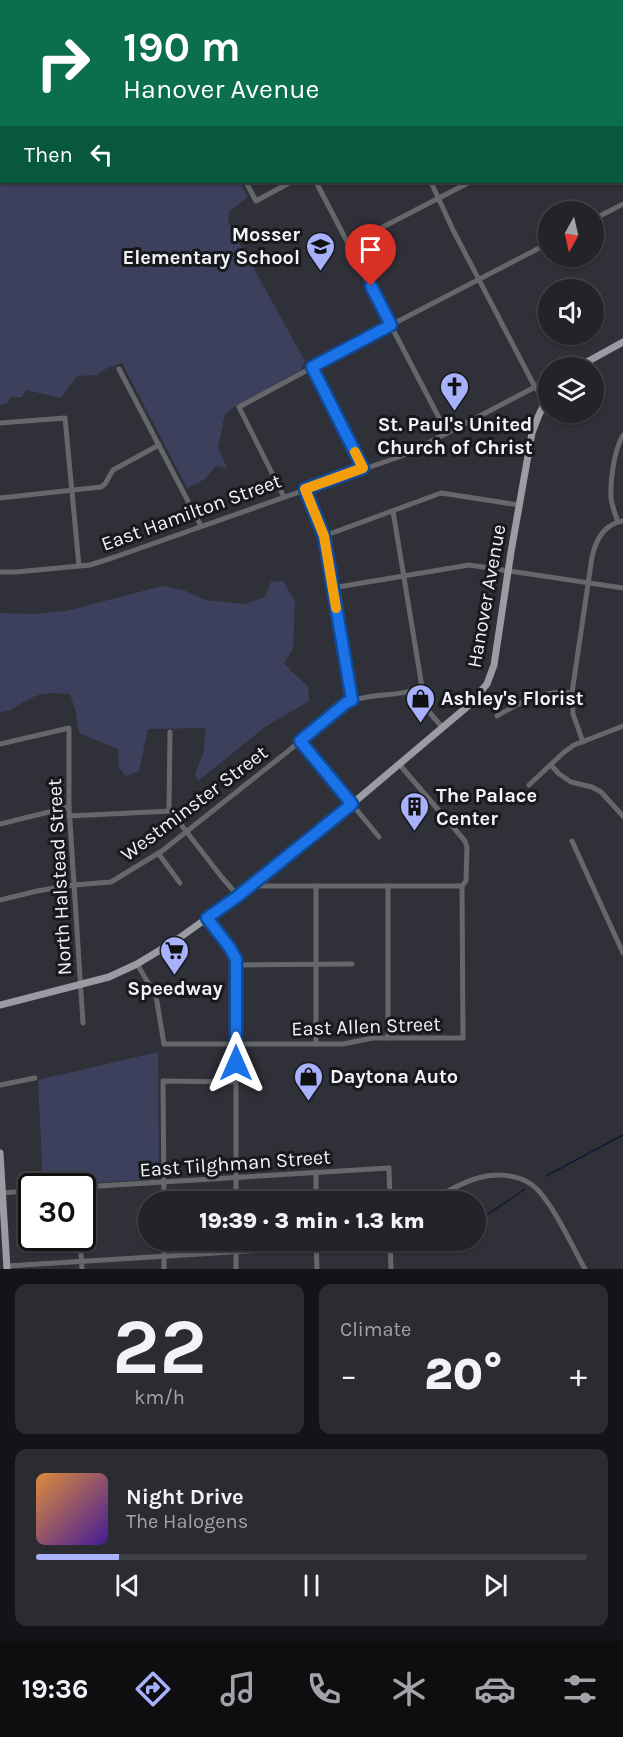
<!DOCTYPE html>
<meta charset="utf-8">
<style>
body{margin:0;font-family:Karla,sans-serif;background:#2b2c32;color:#f1f3f6;height:100vh;display:flex;flex-direction:column;font-size:22px;white-space:nowrap}
*{box-sizing:border-box;margin:0}
p{font-size:20px;color:#a3a4a8}
.icon{flex:none;width:33px;height:33px;fill:none;stroke:currentColor;stroke-width:2;stroke-linecap:round;stroke-linejoin:round}
.map{position:relative;height:1269px;overflow:hidden}
.panel{display:flex;flex-direction:column;gap:15px;padding:15px;background:#131417;flex:1}
.panel>*{flex:none}
.banner{position:absolute;left:0px;top:0px;width:624px;height:183px;box-shadow:0 2px 4px #0004,0 0 0 2px #404147;background:#0b6e4f;color:#fff;overflow:hidden}
.needle{width:39px;rotate:188deg}
.fabs{position:absolute;left:538px;top:201px;display:grid;gap:12px}
.fabs a{display:grid;place-items:center;width:66px;height:66px;border-radius:50%;background:#23242a;box-shadow:0 2px 4px #0004,0 0 0 2px #404147;font-size:30px}
.speed{position:absolute;left:18px;top:1173px;display:flex;gap:12px;font-size:30px;font-weight:700;text-align:center}
.speed>*{display:grid;place-content:center;width:78px;height:78px;border-radius:50%;background:#23242a;box-shadow:0 2px 4px #0004,0 0 0 2px #404147;line-height:1}
.speed .limit{border:3px solid #111;border-radius:9px;background:#fff;color:#111}
.pin{position:absolute;display:grid;place-items:center;width:51px;height:51px;color:#fff;margin:-62px -26px;border-radius:50% 50% 50% 0;rotate:-45deg;box-shadow:0 0 6px #0007}
.pin .icon{rotate:45deg}
.me{position:absolute;width:66px;margin:-33px;rotate:0deg;stroke-linejoin:round;filter:drop-shadow(0 0 4px #0008)}
.turn{display:flex;align-items:center;gap:21px;height:126px;padding:0 24px;font-size:27px}
.turn .icon{width:78px;height:78px;stroke-width:2.5}
.turn b{display:block;font-size:42px;line-height:51px}
.then{display:flex;align-items:center;height:57px;padding:0 24px;background:#0003;gap:12px;font-size:22px}
.big{font-size:45px;font-weight:800;line-height:1.1}
.panel .widget{flex:1;display:flex;flex-direction:column;justify-content:center;gap:9px;min-width:0;padding:0 21px;border-radius:12px;background:#2b2c32}
.panel .dial{align-items:center;gap:0}
.dial b{font-size:78px;line-height:1}
.song{display:flex;align-items:center;gap:18px}
.cover{width:72px;height:72px;border-radius:9px;background:linear-gradient(135deg,hsl(30 70% 55%),hsl(260 70% 35%))}
.played{height:6px;border-radius:3px;background:linear-gradient(90deg,#a7b1fc 15%,#404147 15%)}
.keys{display:flex;justify-content:space-around;direction:ltr}
.heat{display:flex;justify-content:space-between;align-items:center;font-size:33px;direction:ltr}
.panel .tiles{flex:1;display:grid;gap:15px;grid-template-columns:1fr 1fr}
.widget:last-child{grid-column:span 2}
.trip{position:absolute;left:138px;top:1191px;width:348px;height:60px;border-radius:30px;background:#23242a;box-shadow:0 2px 4px #0004,0 0 0 2px #404147;font-weight:800;line-height:60px;text-align:center}
.menu{display:flex;height:96px;justify-content:space-around;align-items:center;background:#0e0e11;color:#a3a4a8}
.menu .icon{width:42px;height:42px}
.menu .active{color:#a7b1fc}
.menu b{font-size:27px;color:#f1f3f6}
.map>svg:first-child{display:block}
</style>
<div class="map">
<svg width="623" height="1269" viewBox="0 0 623 1269">
<rect width="100%" height="100%" fill="#2f3038"/>
<g fill="#3d405c">
<polygon points="0,105 2,105 2,182 239,182 248,197 229,212 228,222 305,361 301,370 231,409 225,414 218,447 227,468 216,466 205,479 187,488 122,363 105,369 97,375 77,376 61,398 26,390 22,397 12,397 6,404 0,405"/>
<path d="M283,581L295,601L293,649L284,663L292,672L308,686L309,701L265,727L198,781L195,774L203,754L206,728L148,729L139,771L126,776L119,768L118,749L79,733L76,712L70,694C57,693 43,692 31,698C21,702 11,713 0,712V613L34,614L66,611L162,586L183,590L206,600L245,604L265,597L271,582Z"/>
<polygon points="158,1052 159,1179 43,1186 38,1080"/>
</g>
<g fill="none" stroke-linecap="round" stroke-linejoin="round">
<g stroke="#161832" stroke-width="1.5">
<polyline points="546,1176 623,1135"/>
<polyline points="476,1220 484,1217 525,1189"/>
</g>
<g stroke="#66676b" stroke-width="5">
<polyline points="336,0 337,2"/>
<polyline points="585,0 586,2"/>
<polyline points="156,2 159,0"/>
<polyline points="476,2 479,0"/>
<polyline points="622,9 623,9"/>
<polyline points="0,69 2,69"/>
<polyline points="622,73 623,74"/>
<polyline points="622,101 623,101"/>
<polyline points="246,182 256,201 291,182"/>
<polyline points="316,182 447,433"/>
<polyline points="431,182 453,230 535,387 545,400"/>
<polyline points="594,219 623,204"/>
<polyline points="350,244 470,182"/>
<polyline points="312,367 363,468"/>
<polyline points="565,368 579,365"/>
<polyline points="119,369 201,526"/>
<polyline points="0,423 65,418 79,566"/>
<polyline points="305,489 324,536 352,700"/>
<polyline points="284,497 239,407 391,325 549,243"/>
<polyline points="0,498 101,487 105,484 113,470 159,445"/>
<path d="M618,522C615,514 612,506 611,498C610,480 614,451 623,435"/>
<polyline points="324,536 441,493 519,505"/>
<polyline points="0,572 16,572 90,565 115,557 407,454 535,387 549,378"/>
<polyline points="332,588 469,565 623,588"/>
<polyline points="412,692 442,727"/>
<path d="M497,716C522,701 542,690 572,693"/>
<polyline points="170,732 169,809 220,875 238,896"/>
<polyline points="300,741 379,837"/>
<path d="M583,742L573,714L572,693L592,557C596,539 604,524 623,521"/>
<polyline points="0,744 69,728 69,807 83,1023"/>
<polyline points="551,765 559,774 571,782 592,787 601,792 623,816"/>
<polyline points="529,785 563,753 574,745 623,726"/>
<polyline points="69,816 171,811"/>
<polyline points="0,824 69,807"/>
<polyline points="572,841 623,953"/>
<polyline points="158,853 180,883"/>
<polyline points="250,886 462,886"/>
<polyline points="388,886 388,1038"/>
<path d="M0,900L37,891L74,885L111,882L162,851L287,752L346,703C370,692 399,698 422,687L393,511"/>
<polyline points="207,918 230,948 233,953 236,965 236,1202"/>
<polyline points="137,964 156,996 164,1044 343,1044 373,1038 463,1038 462,886 466,881 467,847 465,841 399,764"/>
<polyline points="236,965 352,964"/>
<polyline points="316,1044 316,886"/>
<polyline points="0,1085 35,1078"/>
<polyline points="82,1187 389,1168 390,1202"/>
<polyline points="0,1193 32,1191"/>
<polyline points="164,1202 163,1081 236,1082"/>
<polyline points="316,1202 316,1172"/>
<path d="M423,1202C442,1196 459,1183 478,1178C495,1173 516,1174 531,1184C550,1197 573,1248 585,1269"/>
<polyline points="80,1238 82,1269"/>
<polyline points="164,1240 164,1269"/>
<polyline points="236,1240 236,1269"/>
<polyline points="316,1240 317,1269"/>
<polyline points="390,1240 391,1269"/>
<polyline points="7,1266 390,1242"/>
</g>
<g stroke="#9a9ba3" stroke-width="7">
<polyline points="576,368 623,342"/>
<polyline points="0,1005 109,977 137,964 175,941 238,896 352,804 468,706 487,684 494,665 511,552 532,433 538,417 549,394"/>
<polyline points="0,1153 7,1269"/>
</g>
</g>
<g fill="none" stroke-linecap="round" stroke-linejoin="round">
<defs>
<polyline id="route" points="236,1063 236,959 230,948 207,918 238,896 352,804 300,741 346,703 352,700 324,536 305,489 363,468 312,367 391,325 371,286"/>
</defs>
<use href="#route" stroke="#114b97" stroke-width="15"/>
<use href="#route" stroke="#1a73e8" stroke-width="10"/>
<polyline stroke="#f59e0b" stroke-width="10" points="336,608 324,536 305,489 363,468 355,452"/>
</g>
<defs>
<symbol id="school-pin" viewBox="-11 -11 22 30"><path d="M0 17L-7.5 6A9.5 9.5 0 1 1 7.5 6Z" fill="#a7b1fc" stroke="#18191c"/><path d="M0-5L7-2L0 1L-7-2ZM-4 1L0 2.5L4 1V4Q0 6-4 4Z" fill="#111"/></symbol>
<symbol id="church-pin" viewBox="-11 -11 22 30"><path d="M0 17L-7.5 6A9.5 9.5 0 1 1 7.5 6Z" fill="#a7b1fc" stroke="#18191c"/><path d="M-1.2-6h2.4v3.5h3.3v2.4h-3.3V6h-2.4V-.1h-3.3v-2.4h3.3Z" fill="#111"/></symbol>
<symbol id="shop-pin" viewBox="-11 -11 22 30"><path d="M0 17L-7.5 6A9.5 9.5 0 1 1 7.5 6Z" fill="#a7b1fc" stroke="#18191c"/><path d="M-5-2.5h2.3a2.7 3.5 0 0 1 5.4 0H5L5.5 6h-11ZM-1.5-2.5h3a1.5 2.3 0 0 0-3 0Z" fill="#111"/></symbol>
<symbol id="building-pin" viewBox="-11 -11 22 30"><path d="M0 17L-7.5 6A9.5 9.5 0 1 1 7.5 6Z" fill="#a7b1fc" stroke="#18191c"/><path d="M-4-6H4V6H1V3H-1V6H-4ZM-2.5-4.3h1.7v1.8h-1.7ZM.8-4.3h1.7v1.8H.8ZM-2.5-1h1.7V.8h-1.7ZM.8-1h1.7V.8H.8Z" fill="#111"/></symbol>
<symbol id="supermarket-pin" viewBox="-11 -11 22 30"><path d="M0 17L-7.5 6A9.5 9.5 0 1 1 7.5 6Z" fill="#a7b1fc" stroke="#18191c"/><path d="M-6-5.5h2.5l.6 2H6L4.5 2H-2.5L-4.4-4H-6ZM-1.5 3.2a1.3 1.3 0 1 0 .1 0ZM3 3.2a1.3 1.3 0 1 0 .1 0Z" fill="#111"/></symbol>
</defs>
<g fill-rule="evenodd">
<use href="#school-pin" x="304" y="230" width="33" height="45"/>
<use href="#church-pin" x="438" y="370" width="33" height="45"/>
<use href="#shop-pin" x="404" y="682" width="33" height="45"/>
<use href="#building-pin" x="398" y="790" width="33" height="45"/>
<use href="#supermarket-pin" x="158" y="934" width="33" height="45"/>
<use href="#shop-pin" x="292" y="1060" width="33" height="45"/>
</g>
<g text-anchor="middle" stroke-width="6" stroke-linejoin="round" paint-order="stroke">
<g font-size="20" font-weight="bold" fill="#f2f3f9" stroke="#18191c" text-anchor="start">
<text x="300" y="241" text-anchor="end">Mosser<tspan x="300" dy="23">Elementary School</tspan></text>
<text x="455" y="431" text-anchor="middle">St. Paul's United<tspan x="455" dy="23">Church of Christ</tspan></text>
<text x="441" y="705">Ashley's Florist</text>
<text x="436" y="802">The Palace<tspan x="436" dy="23">Center</tspan></text>
<text x="175" y="995" text-anchor="middle">Speedway</text>
<text x="330" y="1083">Daytona Auto</text>
</g>
<g font-size="20" fill="#f2f3f9" stroke="#18191c">
<text transform="translate(191 512) rotate(-20)" y="7">East Hamilton Street</text>
<text transform="translate(486 596) rotate(-80)" y="7">Hanover Avenue</text>
<text transform="translate(194 803) rotate(-37)" y="7">Westminster Street</text>
<text transform="translate(59 877) rotate(-93)" y="7">North Halstead Street</text>
<text transform="translate(366 1026) rotate(-2)" y="7">East Allen Street</text>
<text transform="translate(235 1163) rotate(-4)" y="7">East Tilghman Street</text>
</g>
</g>
</svg>
<div class="fabs">
<a><svg class="needle" viewBox="-14 -14 28 28"><path d="M0-13l5 13h-10z" fill="#e53935"/><path d="M0 13l5-13h-10z" fill="#a3a4a8"/></svg></a>
<a><svg class="icon" aria-label="sound" viewBox="0 0 24 24"><path d="M4 9h4l5-4v14l-5-4H4zM17 9q2 3 0 6"/></svg></a>
<a><svg class="icon" aria-label="layers" viewBox="0 0 24 24"><path d="M12 4l9 5-9 5-9-5zM3 14l9 5 9-5"/></svg></a>
</div>
<div class="speed"><div class="limit">30</div></div>
<div class="pin" style="left:371px;top:286px;background:#d93025"><svg class="icon" aria-label="arrive" viewBox="0 0 24 24"><path d="M6 21V4h12l-3 4 3 4H6"/></svg></div>
<svg class="me" style="left:236px;top:1063px" viewBox="-20 -20 40 40"><path d="M0-17L14 15 0 8-14 15z" fill="#1a73e8" stroke="#fff" stroke-width="4"/></svg>
<div class="trip">19:39 · 3 min · 1.3 km</div>
<div class="banner">
<div class="turn"><svg class="icon" aria-label="right" viewBox="0 0 24 24"><path d="M7 20v-9h11M14 6l5 5-5 5"/></svg><div><b>190 m</b>Hanover Avenue</div></div>
<div class="then">Then<svg class="icon" aria-label="left" viewBox="0 0 24 24"><path d="M17 20v-9H6M10 6l-5 5 5 5"/></svg></div>
</div>
</div>
<section class="panel">
<div class="tiles">
<div class="widget dial"><b>22</b><p>km/h</p></div>
<div class="widget"><p>Climate</p>
<div class="heat"><a>−</a><b class="big">20°</b><a>+</a></div>
</div>
<div class="widget">
<div class="song"><i class="cover"></i><div><b>Night Drive</b><p>The Halogens</p></div></div>
<div class="played"></div>
<div class="keys"><svg class="icon" aria-label="previous" viewBox="0 0 24 24"><path d="M18 5L8 12l10 7zM5 5v14"/></svg><svg class="icon" aria-label="pause" viewBox="0 0 24 24"><path d="M8 5v14M16 5v14"/></svg><svg class="icon" aria-label="next" viewBox="0 0 24 24"><path d="M6 5l10 7-10 7zM19 5v14"/></svg></div>
</div>
</div>
</section>
<nav class="menu">
<b>19:36</b>
<svg class="icon active" aria-label="directions" viewBox="0 0 24 24"><path d="M12 3l9 9-9 9-9-9zM9 14v-3h6M13 9l2 2-2 2"/></svg>
<svg class="icon" aria-label="music" viewBox="0 0 24 24"><path d="M9 18V5l10-2v13"/><circle cx="6" cy="18" r="3"/><circle cx="16" cy="16" r="3"/></svg>
<svg class="icon" aria-label="phone" viewBox="0 0 24 24"><path d="M5 4h4l2 5-3 2q2 4 5 5l2-3 5 2v4C11 20 4 13 5 4z"/></svg>
<svg class="icon" aria-label="climate" viewBox="0 0 24 24"><path d="M12 3v18M4 7l16 10M4 17L20 7"/></svg>
<svg class="icon" aria-label="car" viewBox="0 0 24 24"><path d="M5 17H2v-5l4-1 3-4h7l3 4 3 1v5h-3M9 17h6M6 11h13"/><circle cx="7" cy="17" r="2"/><circle cx="17" cy="17" r="2"/></svg>
<svg class="icon" aria-label="filters" viewBox="0 0 24 24"><path d="M4 7h16M4 17h16"/><circle cx="9" cy="7" r="2"/><circle cx="15" cy="17" r="2"/></svg>
</nav>
